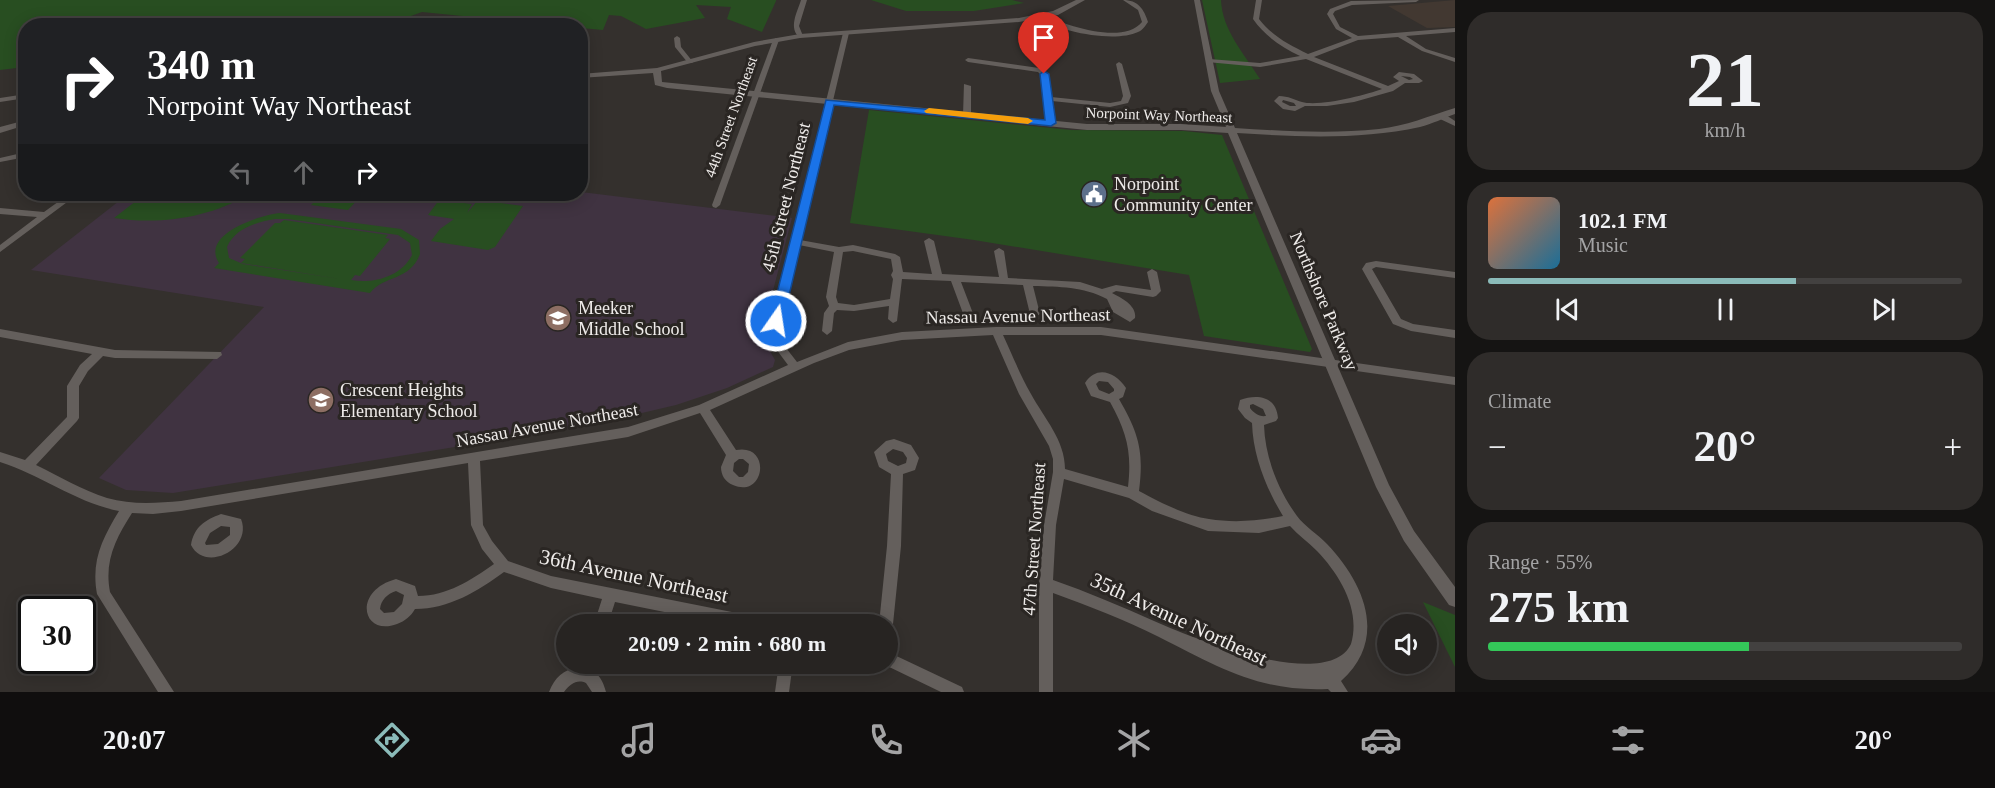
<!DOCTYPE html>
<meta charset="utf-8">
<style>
body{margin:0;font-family:"Times New Roman",serif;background:#2f2c2a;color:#f1f3f6;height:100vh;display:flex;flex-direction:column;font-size:22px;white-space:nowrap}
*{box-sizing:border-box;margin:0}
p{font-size:20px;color:#a4a4a5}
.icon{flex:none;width:33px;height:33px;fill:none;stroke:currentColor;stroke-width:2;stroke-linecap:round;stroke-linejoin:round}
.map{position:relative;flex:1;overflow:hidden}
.drawer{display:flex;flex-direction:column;gap:12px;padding:12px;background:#151413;width:540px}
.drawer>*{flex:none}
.guide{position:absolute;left:18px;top:18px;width:570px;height:183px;border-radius:24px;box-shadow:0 3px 15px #0003,0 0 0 2px #434140;background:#202124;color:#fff;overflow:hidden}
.controls{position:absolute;left:1377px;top:614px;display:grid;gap:12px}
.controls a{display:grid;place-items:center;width:60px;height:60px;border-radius:50%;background:#272422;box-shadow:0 3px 15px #0003,0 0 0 2px #434140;font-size:30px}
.speed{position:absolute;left:18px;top:596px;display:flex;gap:12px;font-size:30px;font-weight:700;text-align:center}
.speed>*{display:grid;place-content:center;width:78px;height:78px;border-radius:50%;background:#272422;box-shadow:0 3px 15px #0003,0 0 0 2px #434140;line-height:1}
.speed .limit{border:3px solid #111;border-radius:9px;background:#fff;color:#111}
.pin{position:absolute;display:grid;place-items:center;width:51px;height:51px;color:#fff;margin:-62px -26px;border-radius:50% 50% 50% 0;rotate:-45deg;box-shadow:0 0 6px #0007}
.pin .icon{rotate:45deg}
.me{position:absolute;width:66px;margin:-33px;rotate:13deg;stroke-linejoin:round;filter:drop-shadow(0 0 4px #0008)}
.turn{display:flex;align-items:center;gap:21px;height:126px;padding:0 30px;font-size:27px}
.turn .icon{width:78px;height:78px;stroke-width:2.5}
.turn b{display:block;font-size:42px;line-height:51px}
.lanes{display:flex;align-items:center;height:57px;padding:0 30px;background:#0003;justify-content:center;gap:30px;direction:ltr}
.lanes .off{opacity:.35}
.big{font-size:45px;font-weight:800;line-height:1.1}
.drawer .card{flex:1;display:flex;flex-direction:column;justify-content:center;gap:9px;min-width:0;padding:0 21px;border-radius:24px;background:#2f2c2a}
.drawer .dial{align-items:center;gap:0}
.dial b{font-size:78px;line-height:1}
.song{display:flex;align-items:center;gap:18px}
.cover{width:72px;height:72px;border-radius:9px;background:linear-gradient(135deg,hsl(20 70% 55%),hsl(200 70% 35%))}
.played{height:6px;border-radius:3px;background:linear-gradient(90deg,#8bbbb9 65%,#434140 65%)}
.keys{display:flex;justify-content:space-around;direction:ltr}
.heat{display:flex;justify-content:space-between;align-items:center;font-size:33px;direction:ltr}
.charge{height:9px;border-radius:4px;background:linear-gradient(90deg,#34c759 55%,#434140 0)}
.trip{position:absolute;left:556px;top:614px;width:342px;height:60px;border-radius:30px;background:#272422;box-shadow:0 3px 15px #0003,0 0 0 2px #434140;font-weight:800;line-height:60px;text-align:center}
.tab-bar{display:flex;height:96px;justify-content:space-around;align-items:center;background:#100e0e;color:#a4a4a5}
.tab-bar .icon{width:42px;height:42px}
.tab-bar .active{color:#8bbbb9}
.tab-bar b{font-size:27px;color:#f1f3f6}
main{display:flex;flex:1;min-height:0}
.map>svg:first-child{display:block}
</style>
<main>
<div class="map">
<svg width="1455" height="692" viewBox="0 0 1455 692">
<rect width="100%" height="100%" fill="#34302d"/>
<polygon fill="#423831" points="1455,0 1455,27 1427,28 1388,6"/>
<polygon fill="#403341" points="581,192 792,218 764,325 767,346 775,360 773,367 727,388 676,405 595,424 173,493 126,490 99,478 264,307 31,270 128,194"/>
<g fill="#284e21" fill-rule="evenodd">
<polygon points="0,0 776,0 776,1 762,32 727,19 731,7 696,5 705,18 646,29 621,16 609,15 603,30 581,28 580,26 499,25 503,20 422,12 383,26 26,26 25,67 0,70"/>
<polygon points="871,0 1012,0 1024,3 974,11 906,11"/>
<path d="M1202,0H1221C1222,30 1245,55 1260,79L1220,83Z"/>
<polygon points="869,110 1071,130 1184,131 1222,135 1312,349 1310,352 1204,336 1189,275 974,240 850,223"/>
<path d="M145,194H249C210,218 159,225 114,218Z"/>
<polygon points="322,194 363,194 348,210 311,205"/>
<polygon points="439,200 472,204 467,213 478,200 523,206 495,247 488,250 431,241 440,229 454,219 428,215"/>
<path d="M280,213L401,229L419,240L420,254C410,281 384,275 370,293L214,268L219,263C200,234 260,215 280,213ZM275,219H288L398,235L410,243L412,255C401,277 373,284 351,280L355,275L360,276L390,239L385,238L388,235L284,220L280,223H275L240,258L245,259L241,263L340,279L243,264L229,258L227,247C235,228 257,222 275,219Z"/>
<polygon points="1423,602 1455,615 1455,667"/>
</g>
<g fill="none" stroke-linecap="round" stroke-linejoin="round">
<g fill="#645f5c" fill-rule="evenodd">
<path d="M801,0H807L799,26L803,36L800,38C788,28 797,13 801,0Z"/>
<path d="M1123,0C1138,0 1144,9 1148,22C1145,26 1143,30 1138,32C1115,43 1058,32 1038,17L1041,15C1065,24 1122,46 1142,22L1138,10Z"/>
<path d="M1256,0H1262L1259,19C1272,36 1289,45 1308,54L1352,38L1336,29L1327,14L1330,9L1351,1L1419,0L1416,2L1352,5L1335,11L1333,14L1340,27L1358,36L1455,28V32L1406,36L1426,49L1455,58V62L1422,51L1398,37L1358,40L1314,57L1388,86L1399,81L1393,77L1399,72L1414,74L1423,81L1419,83H1405L1393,91L1354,102L1327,106H1305L1295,111L1283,109L1274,101L1279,96C1288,96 1295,100 1302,102C1319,107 1366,95 1382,89L1306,59L1260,67L1207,62V60L1209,59L1260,63L1300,56C1281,47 1265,36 1253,19ZM1401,76L1410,77L1413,79L1409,80ZM1283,100L1294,103L1296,106H1290L1282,102Z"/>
<path d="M846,31L849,33L800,240L839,247L853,245L895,254L900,257L903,272L932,274L924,241L929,238L934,241L942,274L999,277L994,251L999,248L1004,251L1008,278L1080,282L1102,289L1116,285L1151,290L1147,272L1152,269L1157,272L1161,291L1156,296L1153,297L1116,291L1112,293C1122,298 1137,306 1135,318L1130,322L1113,312L1107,299C1082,286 1060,287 1033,286L1040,314L1035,317L1030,314L1023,285L961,282L974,316L969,320L964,316L951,281L902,279L897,321L893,323L888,319L889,306L854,311L837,310L834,313L832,331L827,335L822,331L824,313L829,306L826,297L834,252L799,245L781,321L783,344L797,362L848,342L902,332L996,327H1101L1455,377V385L1101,335H1003C1012,354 1020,375 1031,394C1044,418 1065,440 1065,469L1128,487C1132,452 1127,433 1110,402L1091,396L1085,383C1097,365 1115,372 1126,388L1123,397L1119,399C1139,434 1144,451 1139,491C1159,502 1187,516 1209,519C1233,523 1259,521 1283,516C1266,488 1253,456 1252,423L1245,418L1238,409L1240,400C1257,394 1276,396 1278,418L1276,421L1264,425C1265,457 1278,490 1297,516C1305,527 1318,534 1327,544C1365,584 1388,639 1341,681L1348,692H1331L1328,689C1258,692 1219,667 1159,637C1125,620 1089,606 1053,593V692H1039V584L1044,525L1053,472V459L1049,446L1019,394L993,335L902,340L849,350L814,363L710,410L736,450C772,443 765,499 733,485C725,482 721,475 721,467L726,455L700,413L628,437L480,461L483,525L492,541L508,561L551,576L757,617L762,619L764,624H724L615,602L608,624H594L602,599L551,588L504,572C478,591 449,609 415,609C411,616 405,621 397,624C362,637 352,591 396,579L415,586L418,596C447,596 471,580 494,564L482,549L471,525L468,463L181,511L153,514L132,513C116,538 104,561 110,592L174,692H158L97,594C91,561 102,539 119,511C77,503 41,475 0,462V452L25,460L67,417V386L80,365L92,354L0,337V329L115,350L221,352L222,355L217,359L115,358L103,356L88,371L79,386V418L77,421L36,465C59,476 82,490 107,498C131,505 157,503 181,501L628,427L699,405L788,365L773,345L771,321L843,33ZM853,251L891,259L893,271L891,275L893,279L890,299L854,305L838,303L836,297L843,252ZM1099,381L1108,382L1114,389V391L1109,394L1099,390L1096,384ZM1253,404L1263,409L1266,416C1259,417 1254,413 1250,408V405ZM739,459H743L749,464L748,472L743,477H739L733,471L734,463ZM1064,479L1129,498L1152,511L1208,531L1259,533L1290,526C1298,535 1308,542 1317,551C1340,575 1361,610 1351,644C1328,692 1196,640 1154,621C1121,606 1087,592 1053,580L1056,525ZM396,591L404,595L402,604L394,612L384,613L380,609C381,600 387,594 396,591Z"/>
<polygon points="677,36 680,38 681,47 693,62 692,63 688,63 675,47 674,38"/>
<polygon points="776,38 779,40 720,205 716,208 713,207 712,205 773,40"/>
<polygon points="1044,47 1049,48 1050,65 1044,70 1048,74 1051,97 1110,103 1121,101 1123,96 1116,64 1119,62 1122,64 1131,96 1128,103 1110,107 1052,101 1055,123 1048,125 1041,75 1038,72 968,62 965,60 968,58 1039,68 1044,64"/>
<polygon points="964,84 971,86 971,115 967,117 963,115"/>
<polygon points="26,94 26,98 0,102 0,98"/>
<polygon points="1440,115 1446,115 1455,121 1455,126 1440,119"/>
<polygon points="26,152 26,157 0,162 0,158"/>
<polygon points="69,194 78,194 0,252 0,245 37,217 0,214 0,208 44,212"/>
<polygon points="1376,261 1455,272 1455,278 1376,267 1372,269 1401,319 1413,324 1455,330 1455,338 1411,331 1393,324 1362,269 1366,263"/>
<path d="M894,439L911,445L919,458L915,470L903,474L901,546L893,624L891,629L888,630V624H879L887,546L891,474L879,467L874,452L886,441ZM893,449L903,452L907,458L906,463L898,466L888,461L886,454Z"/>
<path d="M221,514L241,519C253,549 205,573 191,545C194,527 205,520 221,514ZM221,526L230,527V535L218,544L206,545L205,543L210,533Z"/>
<polygon points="888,652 962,687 964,692 941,692 883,664 888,663"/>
<polygon points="779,663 793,663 789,692 775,692"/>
<path d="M579,667C596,669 602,677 606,692H592L586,683C577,679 570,684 564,692H549C555,677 563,670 579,667Z"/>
</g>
<g fill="#645f5c" fill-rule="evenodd">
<path d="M1076,0H1085L1058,15L1019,22L800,38L755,46L661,71L662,82L1087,124H1181L1226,127L1211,91L1194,0H1200L1219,91L1235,128C1282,131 1332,134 1379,129C1406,126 1429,116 1455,108V114C1444,118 1432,124 1420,127C1361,140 1298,137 1237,133L1389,485L1414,531L1455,587V607L1449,605L1404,541L1376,487L1228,133L1181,130H1087L667,88L655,85L653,73L580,78V74L657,68L754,42L800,34L1019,18L1053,11Z"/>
<polygon points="26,120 26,125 0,133 0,127"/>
</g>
</g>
<polygon fill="#1a73e8" stroke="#114b97" stroke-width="1.5" points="1044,71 1049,74 1056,123 1051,126 834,105 783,321 776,325 772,324 770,321 826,100 1045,120 1040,74"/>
<polygon fill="#f59e0b" points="929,108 1028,118 1033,121 1028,124 926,113 924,111"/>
<defs>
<symbol id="civic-disc" viewBox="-11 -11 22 22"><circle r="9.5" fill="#5c6f8a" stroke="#2a2623"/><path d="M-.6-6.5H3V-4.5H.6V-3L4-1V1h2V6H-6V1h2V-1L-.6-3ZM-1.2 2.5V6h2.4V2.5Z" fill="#fff"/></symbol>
<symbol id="school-disc" viewBox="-11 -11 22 22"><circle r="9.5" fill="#8d6e63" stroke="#2a2623"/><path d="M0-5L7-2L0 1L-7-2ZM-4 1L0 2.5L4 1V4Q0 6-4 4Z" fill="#fff"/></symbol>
</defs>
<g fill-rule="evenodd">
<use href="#civic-disc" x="1079" y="179" width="30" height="30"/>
<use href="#school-disc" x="543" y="303" width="30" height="30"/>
<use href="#school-disc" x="306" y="385" width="30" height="30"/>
</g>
<g text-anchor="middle" stroke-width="6" stroke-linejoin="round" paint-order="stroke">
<g font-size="15" fill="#efecea" stroke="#2a2623">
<text transform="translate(1159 115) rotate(2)" y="5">Norpoint Way Northeast</text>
<text transform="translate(731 117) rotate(-70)" y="5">44th Street Northeast</text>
</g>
<g font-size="18" fill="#efecea" stroke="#2a2623" text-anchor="start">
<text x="1114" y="190">Norpoint<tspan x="1114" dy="21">Community Center</tspan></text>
<text x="578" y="314">Meeker<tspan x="578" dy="21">Middle School</tspan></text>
<text x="340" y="396">Crescent Heights<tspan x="340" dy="21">Elementary School</tspan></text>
</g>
<g font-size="18" fill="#efecea" stroke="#2a2623">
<text transform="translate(786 197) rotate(-76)" y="6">45th Street Northeast</text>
<text transform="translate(1324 301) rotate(67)" y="6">Northshore Parkway</text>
<text transform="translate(1018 316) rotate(-1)" y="6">Nassau Avenue Northeast</text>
<text transform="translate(547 425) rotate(-10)" y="6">Nassau Avenue Northeast</text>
<text transform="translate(1034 539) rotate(-86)" y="6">47th Street Northeast</text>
</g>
<g font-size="21" fill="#efecea" stroke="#2a2623">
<text transform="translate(634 576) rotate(12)" y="7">36th Avenue Northeast</text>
<text transform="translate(1179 619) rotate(25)" y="7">35th Avenue Northeast</text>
</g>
</g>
</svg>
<div class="controls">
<a><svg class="icon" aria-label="sound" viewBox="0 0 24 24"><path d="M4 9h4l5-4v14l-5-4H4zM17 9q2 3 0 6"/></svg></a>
</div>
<div class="speed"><div class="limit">30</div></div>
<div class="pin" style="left:1044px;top:74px;background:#d93025"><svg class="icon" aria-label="arrive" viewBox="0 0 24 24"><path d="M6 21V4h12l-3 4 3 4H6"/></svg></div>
<svg class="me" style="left:776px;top:321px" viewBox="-20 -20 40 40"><circle r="17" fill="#1a73e8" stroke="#fff" stroke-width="3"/><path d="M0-11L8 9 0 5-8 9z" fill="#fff"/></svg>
<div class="trip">20:09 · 2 min · 680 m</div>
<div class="guide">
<div class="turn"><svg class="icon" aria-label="right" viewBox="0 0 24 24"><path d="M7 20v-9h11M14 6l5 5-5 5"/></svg><div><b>340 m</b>Norpoint Way Northeast</div></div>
<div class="lanes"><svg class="icon off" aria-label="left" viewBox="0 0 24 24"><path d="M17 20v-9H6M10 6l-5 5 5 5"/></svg><svg class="icon off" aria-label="ahead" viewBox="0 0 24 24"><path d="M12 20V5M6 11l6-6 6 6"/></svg><svg class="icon" aria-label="right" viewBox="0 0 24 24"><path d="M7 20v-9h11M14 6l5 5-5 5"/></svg></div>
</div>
</div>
<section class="drawer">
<div class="card dial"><b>21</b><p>km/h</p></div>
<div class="card">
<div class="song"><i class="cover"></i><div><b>102.1 FM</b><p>Music</p></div></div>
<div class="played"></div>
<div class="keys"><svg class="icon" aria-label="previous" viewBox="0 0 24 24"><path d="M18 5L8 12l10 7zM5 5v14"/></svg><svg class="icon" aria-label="pause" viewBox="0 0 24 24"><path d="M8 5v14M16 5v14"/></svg><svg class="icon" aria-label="next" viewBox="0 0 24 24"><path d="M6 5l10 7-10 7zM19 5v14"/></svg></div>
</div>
<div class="card"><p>Climate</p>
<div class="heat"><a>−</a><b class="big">20°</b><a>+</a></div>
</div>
<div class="card"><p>Range · 55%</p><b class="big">275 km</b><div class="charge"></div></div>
</section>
</main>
<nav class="tab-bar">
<b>20:07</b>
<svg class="icon active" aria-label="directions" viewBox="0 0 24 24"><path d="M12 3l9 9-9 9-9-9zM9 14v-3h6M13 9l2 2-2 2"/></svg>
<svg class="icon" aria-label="music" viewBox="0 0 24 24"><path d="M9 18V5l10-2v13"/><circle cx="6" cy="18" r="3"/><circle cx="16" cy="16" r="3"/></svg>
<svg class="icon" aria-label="phone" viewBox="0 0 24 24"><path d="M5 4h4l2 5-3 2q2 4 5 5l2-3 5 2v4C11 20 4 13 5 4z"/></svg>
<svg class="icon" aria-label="climate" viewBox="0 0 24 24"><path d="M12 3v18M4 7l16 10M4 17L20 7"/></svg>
<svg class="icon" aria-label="car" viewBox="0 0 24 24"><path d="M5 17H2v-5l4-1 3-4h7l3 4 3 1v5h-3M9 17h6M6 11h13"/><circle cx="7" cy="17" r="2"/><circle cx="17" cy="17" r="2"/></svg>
<svg class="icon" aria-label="filters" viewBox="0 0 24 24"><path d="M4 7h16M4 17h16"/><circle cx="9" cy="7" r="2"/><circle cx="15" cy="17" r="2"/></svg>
<b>20°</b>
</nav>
